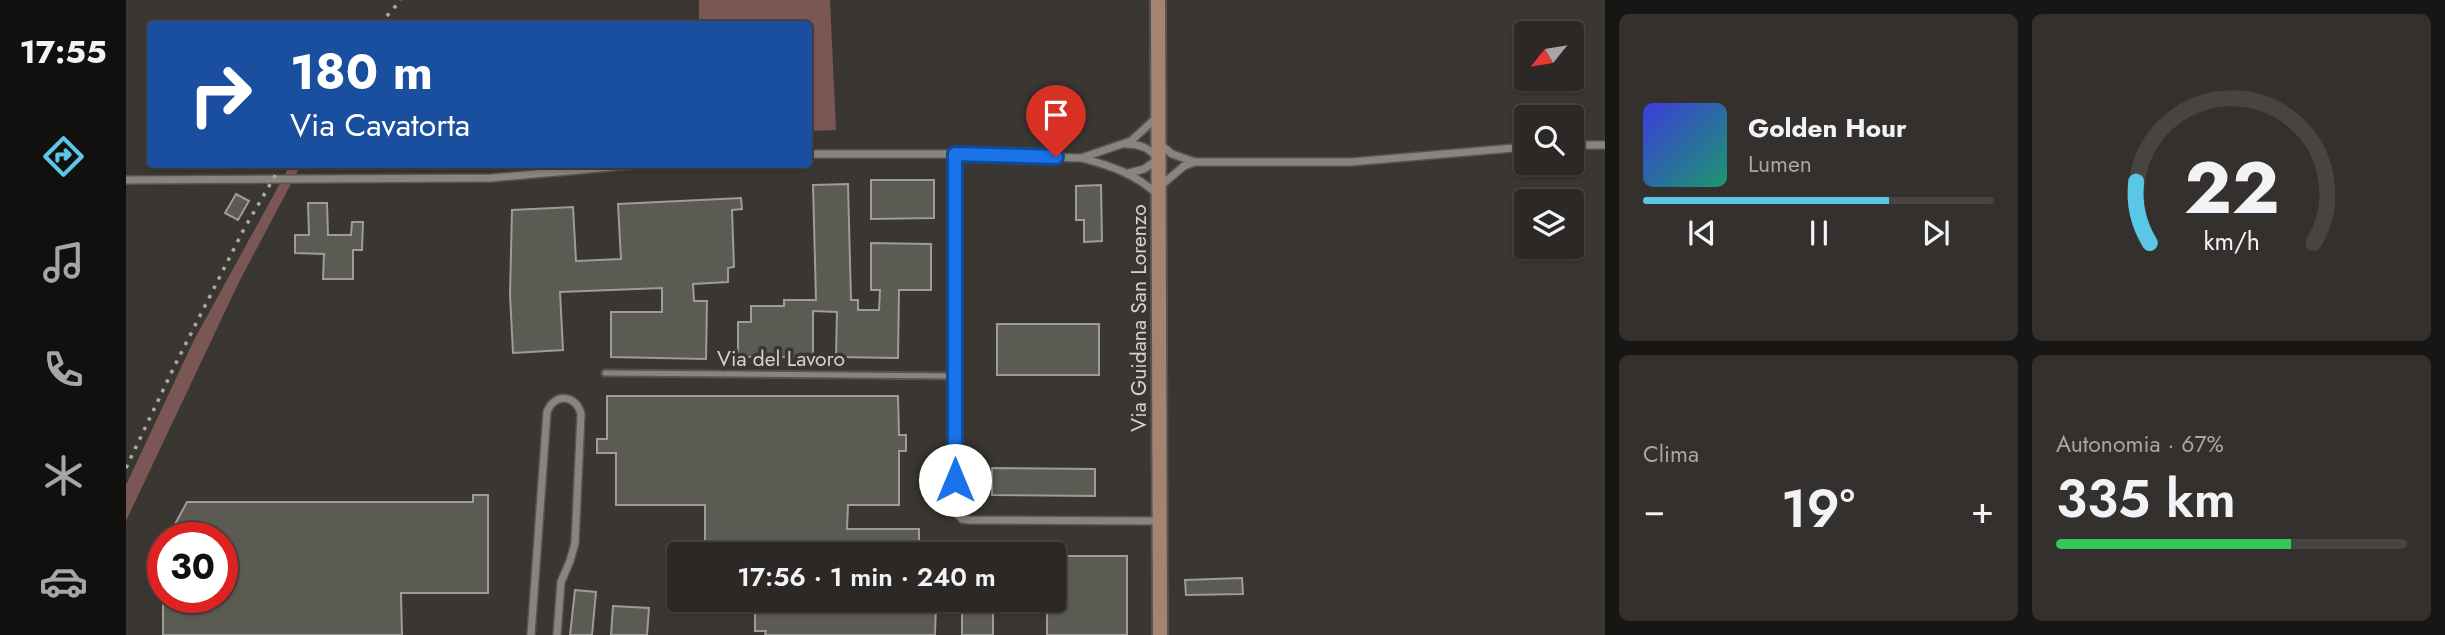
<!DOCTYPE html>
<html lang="it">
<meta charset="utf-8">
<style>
body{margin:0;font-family:Jost,sans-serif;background:#34302d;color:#f1f3f6;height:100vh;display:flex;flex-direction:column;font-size:26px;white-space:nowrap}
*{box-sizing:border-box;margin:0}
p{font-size:23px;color:#a6a6a7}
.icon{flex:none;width:38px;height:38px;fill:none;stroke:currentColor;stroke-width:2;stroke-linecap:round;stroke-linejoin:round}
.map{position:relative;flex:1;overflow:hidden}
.sheet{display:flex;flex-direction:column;gap:14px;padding:14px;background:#181614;width:840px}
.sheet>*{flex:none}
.banner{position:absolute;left:21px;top:21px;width:665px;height:147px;border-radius:7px;box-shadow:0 2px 5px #0004,0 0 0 2px #484442;background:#1a4fa0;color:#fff;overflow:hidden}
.needle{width:46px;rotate:240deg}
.buttons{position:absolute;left:1388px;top:21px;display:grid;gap:14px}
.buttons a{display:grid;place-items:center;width:70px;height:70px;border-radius:7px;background:#2c2825;box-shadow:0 2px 5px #0004,0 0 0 2px #484442;font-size:35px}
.speed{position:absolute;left:21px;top:522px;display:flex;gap:14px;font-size:35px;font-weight:700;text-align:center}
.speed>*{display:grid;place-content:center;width:91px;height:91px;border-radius:50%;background:#2c2825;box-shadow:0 2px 5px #0004,0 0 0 2px #484442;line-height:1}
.speed .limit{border:10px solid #d22;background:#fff;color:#111}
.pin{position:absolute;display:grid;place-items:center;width:60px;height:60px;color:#fff;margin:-72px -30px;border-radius:50% 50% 50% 0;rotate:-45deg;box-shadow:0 0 7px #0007}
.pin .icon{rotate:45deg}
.me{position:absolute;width:77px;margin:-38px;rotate:0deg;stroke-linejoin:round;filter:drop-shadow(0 0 5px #0008)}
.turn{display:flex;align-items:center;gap:24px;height:147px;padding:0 28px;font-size:32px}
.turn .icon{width:91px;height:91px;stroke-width:2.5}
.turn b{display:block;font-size:49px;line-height:60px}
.big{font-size:52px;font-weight:600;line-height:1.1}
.sheet .widget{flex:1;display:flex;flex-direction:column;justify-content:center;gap:10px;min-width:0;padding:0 24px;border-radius:10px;background:#34302d}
.sheet .dial{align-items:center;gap:0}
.dial svg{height:182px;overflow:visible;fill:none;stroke:#484442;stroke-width:7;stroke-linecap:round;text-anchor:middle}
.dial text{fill:#f1f3f6;stroke:none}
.song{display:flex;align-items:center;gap:21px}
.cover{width:84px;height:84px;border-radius:10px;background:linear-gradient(135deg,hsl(240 70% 55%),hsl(160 70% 35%))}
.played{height:7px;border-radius:4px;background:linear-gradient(90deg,#5bc7e7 70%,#484442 70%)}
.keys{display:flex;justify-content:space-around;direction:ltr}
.heat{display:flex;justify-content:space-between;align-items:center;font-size:38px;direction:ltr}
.charge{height:10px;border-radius:5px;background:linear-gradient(90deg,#34c759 67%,#484442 0)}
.sheet .tiles{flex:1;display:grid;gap:14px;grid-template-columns:repeat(2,1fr)}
.trip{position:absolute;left:541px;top:542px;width:399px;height:70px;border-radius:7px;background:#2c2825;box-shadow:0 2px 5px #0004,0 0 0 2px #484442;font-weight:600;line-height:70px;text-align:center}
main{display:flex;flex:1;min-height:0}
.tab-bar{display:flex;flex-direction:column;width:126px;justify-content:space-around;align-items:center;background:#12100f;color:#a6a6a7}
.tab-bar .icon{width:49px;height:49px}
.tab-bar .on{color:#5bc7e7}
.tab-bar b{font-size:32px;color:#f1f3f6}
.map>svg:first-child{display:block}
</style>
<main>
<nav class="tab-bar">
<b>17:55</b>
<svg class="icon on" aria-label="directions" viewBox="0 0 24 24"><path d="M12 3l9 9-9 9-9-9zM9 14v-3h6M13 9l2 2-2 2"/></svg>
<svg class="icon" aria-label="music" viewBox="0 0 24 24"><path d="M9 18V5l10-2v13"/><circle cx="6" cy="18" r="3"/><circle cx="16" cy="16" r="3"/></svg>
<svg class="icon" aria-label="phone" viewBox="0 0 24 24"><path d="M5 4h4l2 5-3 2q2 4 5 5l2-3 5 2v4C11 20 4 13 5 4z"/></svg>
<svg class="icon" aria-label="climate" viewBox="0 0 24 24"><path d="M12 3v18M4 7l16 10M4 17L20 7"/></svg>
<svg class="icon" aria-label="car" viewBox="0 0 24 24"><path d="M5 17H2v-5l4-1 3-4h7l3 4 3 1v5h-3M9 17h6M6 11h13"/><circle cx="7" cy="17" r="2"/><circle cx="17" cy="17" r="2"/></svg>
</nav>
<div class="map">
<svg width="1479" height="635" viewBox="0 0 1479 635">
<rect width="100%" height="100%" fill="#3a3631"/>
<g fill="#7a5655">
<polygon points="573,0 704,0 710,130 683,131 682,24 573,24"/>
<polygon points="164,165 175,165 113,282 0,521 0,485 68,340"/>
</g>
<g fill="#5b5b54" stroke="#9d9c96" stroke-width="2">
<polygon points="745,180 808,180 808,218 745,219"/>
<polygon points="722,184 725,300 732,300 732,310 753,310 754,290 745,290 745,243 805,244 805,290 773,290 772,358 710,357 711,312 687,311 687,357 612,357 612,322 625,322 625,306 658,306 658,300 690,300 687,185"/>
<polygon points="975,185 976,241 958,242 958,220 950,220 950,186"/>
<polygon points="110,194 123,201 112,220 99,213"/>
<polygon points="615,198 616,209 606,210 608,267 602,268 602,282 567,284 568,301 581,301 580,359 485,357 485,312 536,312 536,288 434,292 437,350 387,353 384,295 386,210 447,207 450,261 495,259 492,204"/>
<polygon points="182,203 201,203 202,235 225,235 226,222 237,222 236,250 227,250 227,279 197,279 198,254 169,253 169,235 183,235"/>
<rect x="871" y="324" width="102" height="51"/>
<polygon points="481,396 772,396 773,435 780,435 780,451 773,451 773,505 722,505 721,529 793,529 793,555 579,555 579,505 490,505 490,453 471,453 471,439 481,439"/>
<polygon points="866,468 969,469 969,496 866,495"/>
<polygon points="347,495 362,495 362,593 275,593 276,635 37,635 37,597 96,597 96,537 42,537 61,502 347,502"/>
<polygon points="928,556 1001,556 1001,635 921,635 921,600 928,600"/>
<polygon points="1116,578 1117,594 1060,595 1059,580"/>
<polygon points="449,590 470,592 466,635 444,635"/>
<polygon points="583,600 636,600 636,609 655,609 654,601 669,601 669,612 710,612 710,600 774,600 774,609 796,609 796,605 810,605 809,635 639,635 640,631 629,631 629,609 631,609 583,609"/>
<rect x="836" y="600" width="31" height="35"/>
<polygon points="487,606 523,608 521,635 485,635"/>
</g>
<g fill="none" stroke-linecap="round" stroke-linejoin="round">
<defs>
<polyline id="lane" points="479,373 829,376"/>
<g id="street">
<path d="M1000,144C1014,144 1023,148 1033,159L1018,169L1003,173"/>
<polyline points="1035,145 1046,154 1069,162 1225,162 1400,147"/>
<polyline points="1446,145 1479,145"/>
<polyline points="682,154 829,154 955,158 1005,141 1030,118"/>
<polyline points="829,154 831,513 836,519 843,520 1035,521"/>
<path d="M956,158C985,166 1010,174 1032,195"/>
<polyline points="0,180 365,178 518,164"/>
<polyline points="1033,187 1058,166 1069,162"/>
<path d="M405,635L421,412C428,393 450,394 455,414L449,543L444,561L435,582L431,635"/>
</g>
<polyline id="secondary" points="1032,0 1034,635"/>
</defs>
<use href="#lane" stroke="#575450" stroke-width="9"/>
<use href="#street" stroke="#575450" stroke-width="10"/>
<use href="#secondary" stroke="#575450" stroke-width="18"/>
<use href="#lane" stroke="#88847e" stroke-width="5"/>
<use href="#street" stroke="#88847e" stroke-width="7"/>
<use href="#secondary" stroke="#a5846f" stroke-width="14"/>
<g stroke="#aba9a5" stroke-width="3.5" stroke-dasharray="3.5 7" stroke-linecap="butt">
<polyline points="254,24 275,0"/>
<polyline points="0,468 49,365 118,229 156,164"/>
</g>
</g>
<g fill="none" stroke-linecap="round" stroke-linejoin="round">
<defs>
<polyline id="route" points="829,480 829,154 930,157"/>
</defs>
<use href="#route" stroke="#114b97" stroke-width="18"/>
<use href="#route" stroke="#1a73e8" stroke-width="12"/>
</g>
<g text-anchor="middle" stroke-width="7" stroke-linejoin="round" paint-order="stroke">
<g font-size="21" fill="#d5d3d0" stroke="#3a3631">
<text transform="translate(1013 318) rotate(-90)" y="7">Via Guidana San Lorenzo</text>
<text x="655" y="366">Via del Lavoro</text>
</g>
</g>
</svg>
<div class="buttons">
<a><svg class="needle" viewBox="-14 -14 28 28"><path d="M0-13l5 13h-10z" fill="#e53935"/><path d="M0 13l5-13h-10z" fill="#a6a6a7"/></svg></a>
<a><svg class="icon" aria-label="search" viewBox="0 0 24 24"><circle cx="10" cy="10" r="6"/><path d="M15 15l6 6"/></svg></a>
<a><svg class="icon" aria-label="layers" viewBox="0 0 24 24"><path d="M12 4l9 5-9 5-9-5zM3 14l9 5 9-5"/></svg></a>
</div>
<div class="speed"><div class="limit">30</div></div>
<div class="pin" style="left:930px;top:157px;background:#d93025"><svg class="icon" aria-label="arrive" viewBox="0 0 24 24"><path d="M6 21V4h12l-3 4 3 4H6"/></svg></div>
<svg class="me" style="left:829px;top:480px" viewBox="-20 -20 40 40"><circle r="19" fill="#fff"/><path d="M0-13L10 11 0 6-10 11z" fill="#1a73e8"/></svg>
<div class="trip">17:56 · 1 min · 240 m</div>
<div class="banner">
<div class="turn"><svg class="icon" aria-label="right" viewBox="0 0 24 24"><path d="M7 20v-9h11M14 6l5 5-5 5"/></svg><div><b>180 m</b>Via Cavatorta</div></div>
</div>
</div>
<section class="sheet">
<div class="tiles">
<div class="widget">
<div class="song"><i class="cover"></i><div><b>Golden Hour</b><p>Lumen</p></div></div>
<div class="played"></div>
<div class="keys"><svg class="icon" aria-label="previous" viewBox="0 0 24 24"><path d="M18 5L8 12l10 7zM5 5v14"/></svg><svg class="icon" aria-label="pause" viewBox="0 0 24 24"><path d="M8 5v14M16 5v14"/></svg><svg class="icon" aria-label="next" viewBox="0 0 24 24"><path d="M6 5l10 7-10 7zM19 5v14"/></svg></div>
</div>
<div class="widget dial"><svg viewBox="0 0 100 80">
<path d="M14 69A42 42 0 1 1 86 69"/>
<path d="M14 69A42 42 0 0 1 8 42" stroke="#5bc7e7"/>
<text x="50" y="56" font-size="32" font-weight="700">22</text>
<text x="50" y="72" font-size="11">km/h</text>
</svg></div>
<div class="widget"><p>Clima</p>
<div class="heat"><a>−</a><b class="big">19°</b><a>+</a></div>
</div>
<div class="widget"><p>Autonomia · 67%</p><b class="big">335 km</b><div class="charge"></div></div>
</div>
</section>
</main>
